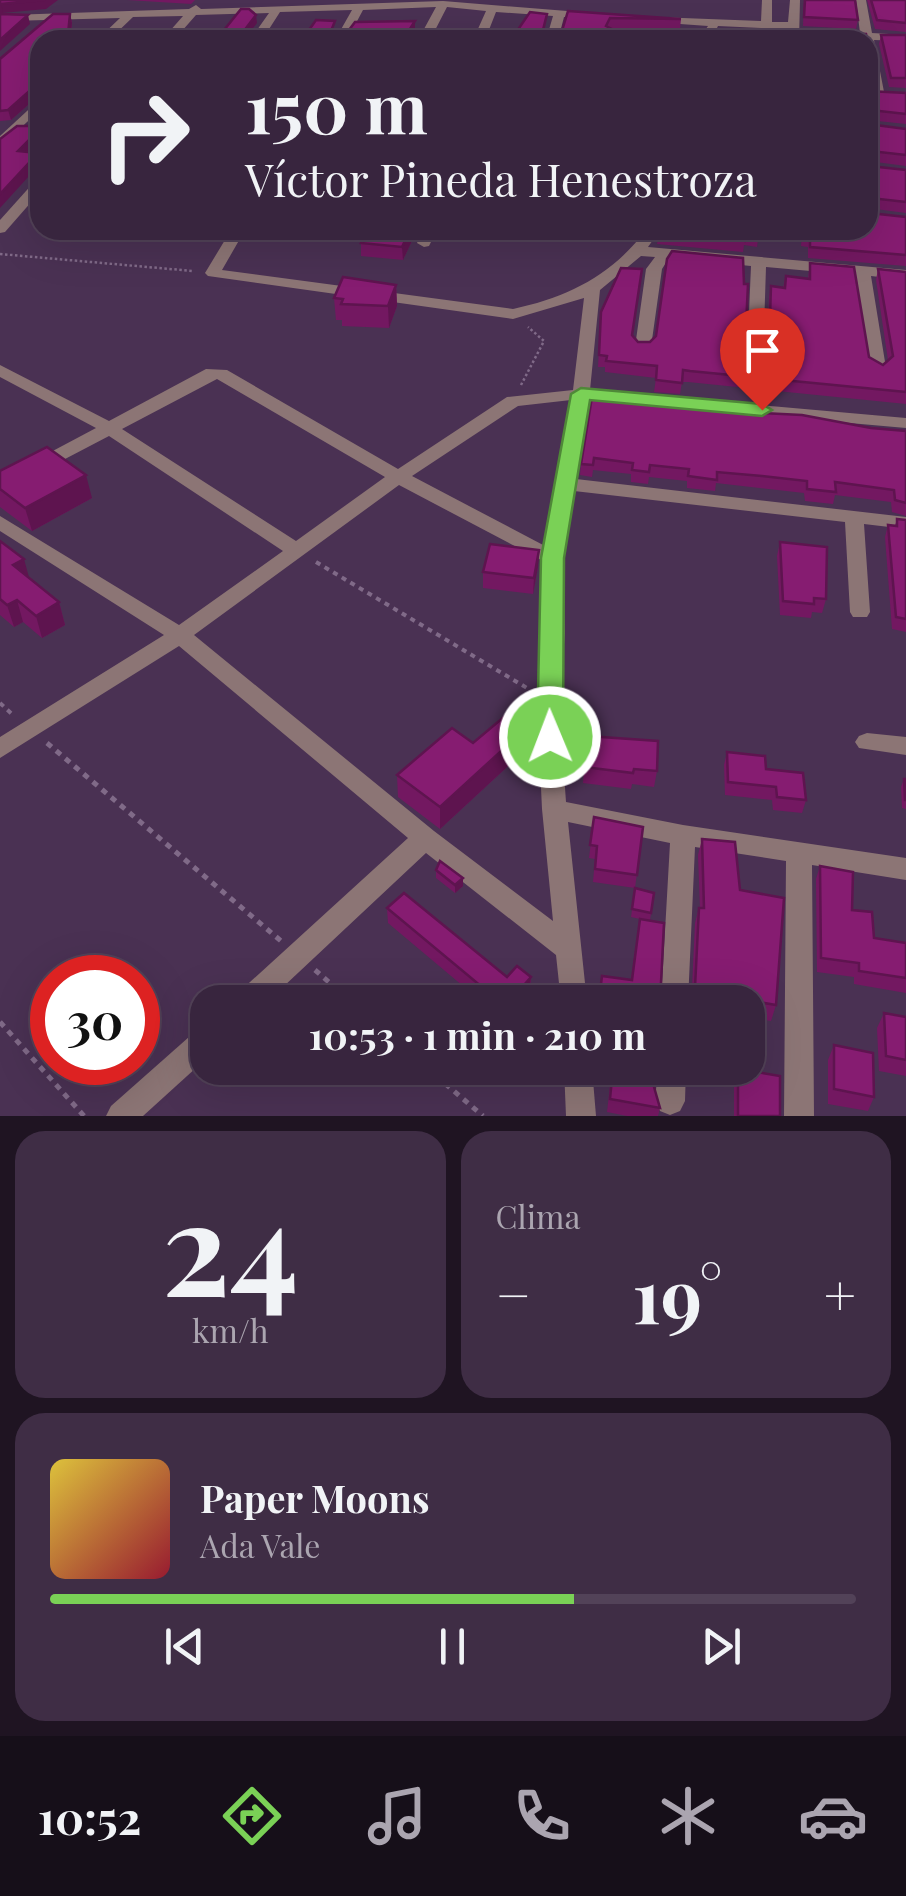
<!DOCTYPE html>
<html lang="es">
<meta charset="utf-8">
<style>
body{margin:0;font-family:"Playfair Display",serif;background:#3f2d45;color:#f1f3f6;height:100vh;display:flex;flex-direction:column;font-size:38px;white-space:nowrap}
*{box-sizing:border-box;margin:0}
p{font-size:32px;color:#aba5b0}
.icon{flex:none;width:55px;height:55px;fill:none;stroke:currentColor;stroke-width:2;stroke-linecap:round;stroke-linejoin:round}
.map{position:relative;height:1116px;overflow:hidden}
.drawer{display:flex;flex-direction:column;gap:15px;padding:15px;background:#1f1422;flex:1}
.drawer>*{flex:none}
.banner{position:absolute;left:30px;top:30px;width:848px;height:210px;border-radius:30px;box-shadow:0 10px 40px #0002,0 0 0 2px #524258;background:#38253e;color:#f1f3f6;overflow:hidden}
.speed{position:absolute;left:30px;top:955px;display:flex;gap:20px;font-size:50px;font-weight:700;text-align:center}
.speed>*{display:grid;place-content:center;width:130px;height:130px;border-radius:50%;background:#38253e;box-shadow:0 10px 40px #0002,0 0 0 2px #524258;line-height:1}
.speed .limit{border:15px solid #d22;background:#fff;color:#111}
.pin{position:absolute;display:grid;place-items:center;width:85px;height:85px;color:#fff;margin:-102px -42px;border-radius:50% 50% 50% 0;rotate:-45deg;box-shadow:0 0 10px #0007}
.pin .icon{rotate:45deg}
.me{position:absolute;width:110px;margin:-55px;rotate:359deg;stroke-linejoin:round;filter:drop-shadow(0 0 8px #0008)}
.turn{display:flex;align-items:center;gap:35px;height:210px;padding:0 50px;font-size:45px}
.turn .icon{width:130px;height:130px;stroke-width:2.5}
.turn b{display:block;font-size:70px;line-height:85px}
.big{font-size:75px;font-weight:700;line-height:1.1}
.drawer .widget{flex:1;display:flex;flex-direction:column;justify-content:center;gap:15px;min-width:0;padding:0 35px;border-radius:30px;background:#3f2d45}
.drawer .dial{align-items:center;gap:0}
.dial b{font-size:130px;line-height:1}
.song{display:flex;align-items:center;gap:30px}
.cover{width:120px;height:120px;border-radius:15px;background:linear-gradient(135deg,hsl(50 70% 55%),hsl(350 70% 35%))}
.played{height:10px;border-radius:5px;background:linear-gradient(90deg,#7ad156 65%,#524258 65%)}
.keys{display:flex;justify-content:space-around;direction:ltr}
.heat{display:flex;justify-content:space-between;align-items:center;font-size:55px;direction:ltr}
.drawer .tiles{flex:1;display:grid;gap:15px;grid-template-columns:1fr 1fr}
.widget:last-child{grid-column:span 2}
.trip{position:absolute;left:190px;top:985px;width:575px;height:100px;border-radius:30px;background:#38253e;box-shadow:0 10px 40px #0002,0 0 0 2px #524258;font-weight:700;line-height:100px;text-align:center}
.menu{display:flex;height:160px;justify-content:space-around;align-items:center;background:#160f19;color:#aba5b0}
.menu .icon{width:70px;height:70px}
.menu .active{color:#7ad156}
.menu b{font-size:45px;color:#f1f3f6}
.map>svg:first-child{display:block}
</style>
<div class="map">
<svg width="906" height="1116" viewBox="0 0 906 1116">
<rect width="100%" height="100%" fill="#4a3153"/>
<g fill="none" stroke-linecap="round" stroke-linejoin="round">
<g stroke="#806a88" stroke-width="2.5" stroke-dasharray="2.5 2.5" stroke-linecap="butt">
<polyline points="0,254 193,271"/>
<polyline points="521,385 544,341 528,327"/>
</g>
<g stroke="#806a88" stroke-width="4" stroke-dasharray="5 5" stroke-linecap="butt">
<polyline points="316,562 527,688"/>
<polyline points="0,703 13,715"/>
</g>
<g stroke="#806a88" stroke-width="5" stroke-dasharray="6 6" stroke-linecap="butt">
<polyline points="47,743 281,941"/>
<polyline points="315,970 352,1002"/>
<polyline points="0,1022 84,1116"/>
<polyline points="427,1068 483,1116"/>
</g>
<g fill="#8c7575" fill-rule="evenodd">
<polygon points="762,0 772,0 772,22 788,22 790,0 800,0 799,40 787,40 788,29 772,28 772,40 760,40 761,28 718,26 711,40 659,40 644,36 650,33 701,36 708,26 652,22 651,20 656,17 761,21"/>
<polygon points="856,0 866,0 872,33 906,35 906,41 874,40 885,97 875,94 868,62 868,40 834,35 840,32 860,33"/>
<polygon points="443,1 592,13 597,16 592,19 564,17 558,40 546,40 553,16 496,12 485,40 473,40 486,11 447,7 430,40 418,40 436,7 363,10 347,40 335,40 352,10 280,12 262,40 250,40 269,13 196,15 174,40 162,40 183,16 133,17 109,40 97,40 120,18 9,21 4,18 9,15 189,9 196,5 201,9"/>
<polygon points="40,99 40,110 0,147 0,136"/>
<polygon points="40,180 40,192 5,232 0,233 0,220 35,181"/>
<path d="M231,230H245L222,270L513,309C568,297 611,276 646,230H660L648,247L906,270V280L871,276L886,368L878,373L870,368L855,275L766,267L763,359L755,364L747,359L751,266L669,258L662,269L651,347L649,350H637L635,347L646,269L655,257L641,256L600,290L590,390L906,418V428L589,400L576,479L906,517V529L864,524L870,612L867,617H853L850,612L845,522L574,491L563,558L565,633L559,701L566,802L683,825L906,858V880L812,865L814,1116H784L786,861L695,847L688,1002H661L670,843L568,822L587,1002H561L556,955L426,853L267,1002H235L238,993L408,838L179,646L0,758V737L164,635L0,531V516L179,625L283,551L109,436L0,493V479L96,428L0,377V365L109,421L206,369L227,370L398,469L507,397L573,390L584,298L513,319L208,276L205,273ZM217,379L385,477L296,541L122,429ZM571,400L545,546L412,476L518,406ZM399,485L543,561V633L537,701L542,809L553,921L434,831L194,635Z"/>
<polygon points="423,230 437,230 429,246 424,247 417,243"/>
<polygon points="867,733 906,737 906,755 859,748 855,742 859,736"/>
<polygon points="208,1025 208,1057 143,1116 106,1116 111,1106 198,1029"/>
<polygon points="564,1068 592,1068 596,1116 566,1116"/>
<polygon points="658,1068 686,1068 685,1101 680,1111 670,1115 660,1111 655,1101"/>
</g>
</g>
<g fill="#731861">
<polygon points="127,0 195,0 191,4"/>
<polygon points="804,0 855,0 858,20 856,29 803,26"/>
<polygon points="867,0 906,0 906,32 875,29"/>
<polygon points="568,11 681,19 680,29 609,28 614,30 678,33 677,40 517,40 517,31 547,14 544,32 546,34 561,34"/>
<polygon points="70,14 72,23 70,40 40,40 40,96 38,96 11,120 0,121 0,59"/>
<polygon points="881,35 906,35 906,88 889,87 879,44"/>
<polygon points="868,91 906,93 906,124 868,120"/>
<polygon points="40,102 40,123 34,122 31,112"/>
<polygon points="868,124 906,129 906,166 868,161 868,164 870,166 906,170 906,213 868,208 868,210 870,213 906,217 906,266 808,258 808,247 801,246 802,235 759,231 757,247 744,245 743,252 657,244 660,230 868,230"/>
<polygon points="417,230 403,260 361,256 361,243"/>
<polygon points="810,263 869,357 883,365 888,360 876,280 878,269 906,272 906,404 688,382 682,382 680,394 654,392 656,378 605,372 605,367 598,367 601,312 633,335 638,342 745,347 755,356 767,349 769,298 771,286 783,288 786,276 808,279"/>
<polygon points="396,285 397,306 389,328 342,326 342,320 336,320 334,298"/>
<polygon points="679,405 906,431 906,516 892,512 891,502 835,495 833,504 805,501 804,493 716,483 715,491 687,488 687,481 649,477 648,484 631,482 631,474 593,470 592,477 580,475 581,464"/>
<polygon points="0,471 92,498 32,531 0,507"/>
<polygon points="897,519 906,520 906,632 892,629 885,537 888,525 895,526"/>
<polygon points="0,541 30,579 59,602 65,625 42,638 23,622 14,627 0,615"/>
<polygon points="780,542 826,599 822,613 812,612 811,618 780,615 777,556"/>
<polygon points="538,567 533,594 483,588 483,572"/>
<polygon points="536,719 535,741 440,829 398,797 397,775 473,743"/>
<polygon points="587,736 657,771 654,787 632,784 631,789 583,783"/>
<polygon points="727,752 766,769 806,800 802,813 773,810 772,800 725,795 724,765"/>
<polygon points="904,779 906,779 906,809 902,808 901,787"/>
<polygon points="594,817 643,827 635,888 593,882 595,859 589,858"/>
<polygon points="702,839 740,890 776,1005 771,1021 748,1017 748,1002 685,1002 687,990 692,988 695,923 699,908 700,908 698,855"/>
<polygon points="820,866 852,910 874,938 906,943 906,993 854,984 854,977 817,972 816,879"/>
<polygon points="436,870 463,878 463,886 455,893 436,878"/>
<polygon points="635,888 654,893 650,920 660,1002 598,1002 602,976 631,980 640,919 631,917"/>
<polygon points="387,908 507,977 531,977 530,991 543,1002 482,1002 388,923"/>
<polygon points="884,1013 906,1017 906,1076 879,1071 877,1028"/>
<polygon points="834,1045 874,1097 868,1111 828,1104 828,1060"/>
<polygon points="608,1068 656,1068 654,1087 660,1108 658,1116 627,1116 607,1112 612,1068"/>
<polygon points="738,1069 780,1116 734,1116 734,1084"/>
</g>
<g fill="#5e144f">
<polygon points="45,0 58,0 46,9 2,13 0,4"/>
<polygon points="70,14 72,23 70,40 68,34"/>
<polygon points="28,15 30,24 0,51 0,40"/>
<polygon points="256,15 257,23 244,40 237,40"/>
<polygon points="415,21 415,31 409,40 403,40"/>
<polygon points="35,86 38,96 11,120 8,110"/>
<polygon points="40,129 40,142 21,162 18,151"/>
<polygon points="38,153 40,164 0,208 0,194"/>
<polygon points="410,230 417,230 403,260 402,247"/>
<polygon points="396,285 397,306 389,328 388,306"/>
<polygon points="86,475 92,498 32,531 25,508"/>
<polygon points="539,550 538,567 533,594 534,578"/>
<polygon points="24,559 30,581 13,565"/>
<polygon points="17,600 23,622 14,627 7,605"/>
<polygon points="59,602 65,625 42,638 36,616"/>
<polygon points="536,719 535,741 440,829 440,807"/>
<polygon points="463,878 463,886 455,893 455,885"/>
<polygon points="531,977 529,992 523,986"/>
</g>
<g fill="#861c71" stroke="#5e144f" stroke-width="2.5">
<polygon points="0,0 45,0 0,4 2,14 28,15 0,40"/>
<polygon points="805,0 855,0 858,20 804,17"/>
<polygon points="871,0 906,0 906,23 877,20"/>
<polygon points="241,9 249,9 256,15 237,40 216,40"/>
<polygon points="568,11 681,19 610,18 606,26 614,30 678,33 676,40 559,40 560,37 517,31 530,12 547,14 543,30 546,34 561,34"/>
<polygon points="53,14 70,14 68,34 57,33 56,40 40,40 40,86 35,86 8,110 0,111 0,59"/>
<polygon points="316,20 335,21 331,31 334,34 346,34 355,22 415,21 403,40 302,40"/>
<polygon points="803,32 866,34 867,40 802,40"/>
<polygon points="881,35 906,35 906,78 891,78"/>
<polygon points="868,45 871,77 868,79"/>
<polygon points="868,91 906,93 906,114 871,110 868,113"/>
<polygon points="40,102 40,113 31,112"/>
<polygon points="868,124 906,129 906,155 871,151 868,160"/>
<polygon points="17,126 40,126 40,129 18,151 38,153 0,194 0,139"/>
<polygon points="868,164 870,166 906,170 906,202 871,198 868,207"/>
<polygon points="868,210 870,213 906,217 906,255 810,247 810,236 803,236 803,230 868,230"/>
<polygon points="368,230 410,230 402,247 361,243"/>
<polygon points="660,230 759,230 759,236 746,234 745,241 659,233"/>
<polygon points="672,251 743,258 744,284 748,284 745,347 755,356 769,348 771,286 785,288 786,276 810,279 810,263 854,267 869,357 883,365 893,356 878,269 906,272 906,392 690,371 683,370 682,383 656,380 657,366 606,361 607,356 599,355 601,312 621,268 642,269 632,335 638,342 650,342 656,336 667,259"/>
<polygon points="343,277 396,285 388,306 341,304 343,299 334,298"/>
<polygon points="592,397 654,401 654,398 680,400 679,405 722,411 802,415 871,428 906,431 906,503 895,500 894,490 835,482 836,492 807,489 807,481 762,476 717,472 717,480 688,476 689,469 650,465 649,472 632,470 633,463 594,458 593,465 581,464"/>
<polygon points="47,447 86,475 25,508 0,489 0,471"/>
<polygon points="897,519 906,520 906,619 896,617 888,525 897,526"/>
<polygon points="0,541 24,559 13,565 59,602 36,616 17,600 7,605 0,599"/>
<polygon points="780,542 827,547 826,599 814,598 814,604 783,601"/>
<polygon points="490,544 539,550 534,578 483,572"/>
<polygon points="530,695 536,719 440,807 397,775 452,728 473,743"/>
<polygon points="587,736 658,741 657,771 634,769 633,773 584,767"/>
<polygon points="727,752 765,756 766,769 803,773 806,800 777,797 776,787 728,782"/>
<polygon points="904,779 906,779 906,800 905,800"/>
<polygon points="594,817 643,827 637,875 595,869 597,846 590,845"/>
<polygon points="702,839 735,842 740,890 784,898 776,1005 687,990 695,987 699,908 704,908"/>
<polygon points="440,861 463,878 455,885 436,870"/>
<polygon points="820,866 853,872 852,910 872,912 874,938 906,943 906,978 859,971 859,963 821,958"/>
<polygon points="635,888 654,893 651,913 632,909"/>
<polygon points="404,893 507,977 517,966 531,977 523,986 543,1002 500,1002 387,908"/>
<polygon points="640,919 664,923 660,1002 612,1002 599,1000 602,976 632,980"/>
<polygon points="884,1013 906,1017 906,1060 886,1056"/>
<polygon points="834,1045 873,1053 874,1097 834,1089"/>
<polygon points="613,1068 656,1068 654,1087 660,1108 610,1099"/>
<polygon points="738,1069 780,1076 780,1116 738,1116"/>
</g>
<polygon fill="#7ad156" stroke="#4f8838" stroke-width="2.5" points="581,388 762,404 772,410 762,416 590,400 564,558 563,737 559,744 540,744 537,737 541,558 571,394"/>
</svg>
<div class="speed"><div class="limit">30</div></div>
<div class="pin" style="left:762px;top:410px;background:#d93025"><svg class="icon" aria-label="arrive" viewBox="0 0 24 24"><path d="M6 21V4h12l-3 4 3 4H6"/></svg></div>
<svg class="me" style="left:550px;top:737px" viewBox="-20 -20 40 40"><circle r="17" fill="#7ad156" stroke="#fff" stroke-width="3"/><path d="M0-11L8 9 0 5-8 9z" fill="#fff"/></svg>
<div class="trip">10:53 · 1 min · 210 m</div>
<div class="banner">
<div class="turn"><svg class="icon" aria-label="right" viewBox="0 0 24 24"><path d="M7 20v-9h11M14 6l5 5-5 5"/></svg><div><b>150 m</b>Víctor Pineda Henestroza</div></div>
</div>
</div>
<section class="drawer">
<div class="tiles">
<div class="widget dial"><b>24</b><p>km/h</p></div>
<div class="widget"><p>Clima</p>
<div class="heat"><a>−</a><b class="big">19°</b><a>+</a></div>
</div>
<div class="widget">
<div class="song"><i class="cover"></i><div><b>Paper Moons</b><p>Ada Vale</p></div></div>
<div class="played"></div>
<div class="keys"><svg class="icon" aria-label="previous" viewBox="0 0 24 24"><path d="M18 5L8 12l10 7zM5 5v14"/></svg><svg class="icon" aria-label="pause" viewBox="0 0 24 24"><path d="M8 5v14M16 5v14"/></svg><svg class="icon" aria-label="next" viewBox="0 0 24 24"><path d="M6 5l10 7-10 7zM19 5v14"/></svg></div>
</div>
</div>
</section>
<nav class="menu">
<b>10:52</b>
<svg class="icon active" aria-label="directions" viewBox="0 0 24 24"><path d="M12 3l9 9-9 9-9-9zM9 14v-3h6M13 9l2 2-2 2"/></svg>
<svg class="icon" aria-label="music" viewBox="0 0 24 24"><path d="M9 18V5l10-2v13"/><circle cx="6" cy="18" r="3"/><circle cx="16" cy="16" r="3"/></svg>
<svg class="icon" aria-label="phone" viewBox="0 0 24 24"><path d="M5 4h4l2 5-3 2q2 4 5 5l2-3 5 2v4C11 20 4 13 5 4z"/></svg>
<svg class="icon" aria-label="climate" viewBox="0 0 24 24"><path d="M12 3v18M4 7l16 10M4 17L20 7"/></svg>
<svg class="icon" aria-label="car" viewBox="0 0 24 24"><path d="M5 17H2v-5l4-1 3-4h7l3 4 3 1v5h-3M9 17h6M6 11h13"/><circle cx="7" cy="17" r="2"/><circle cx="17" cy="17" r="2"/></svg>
</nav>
